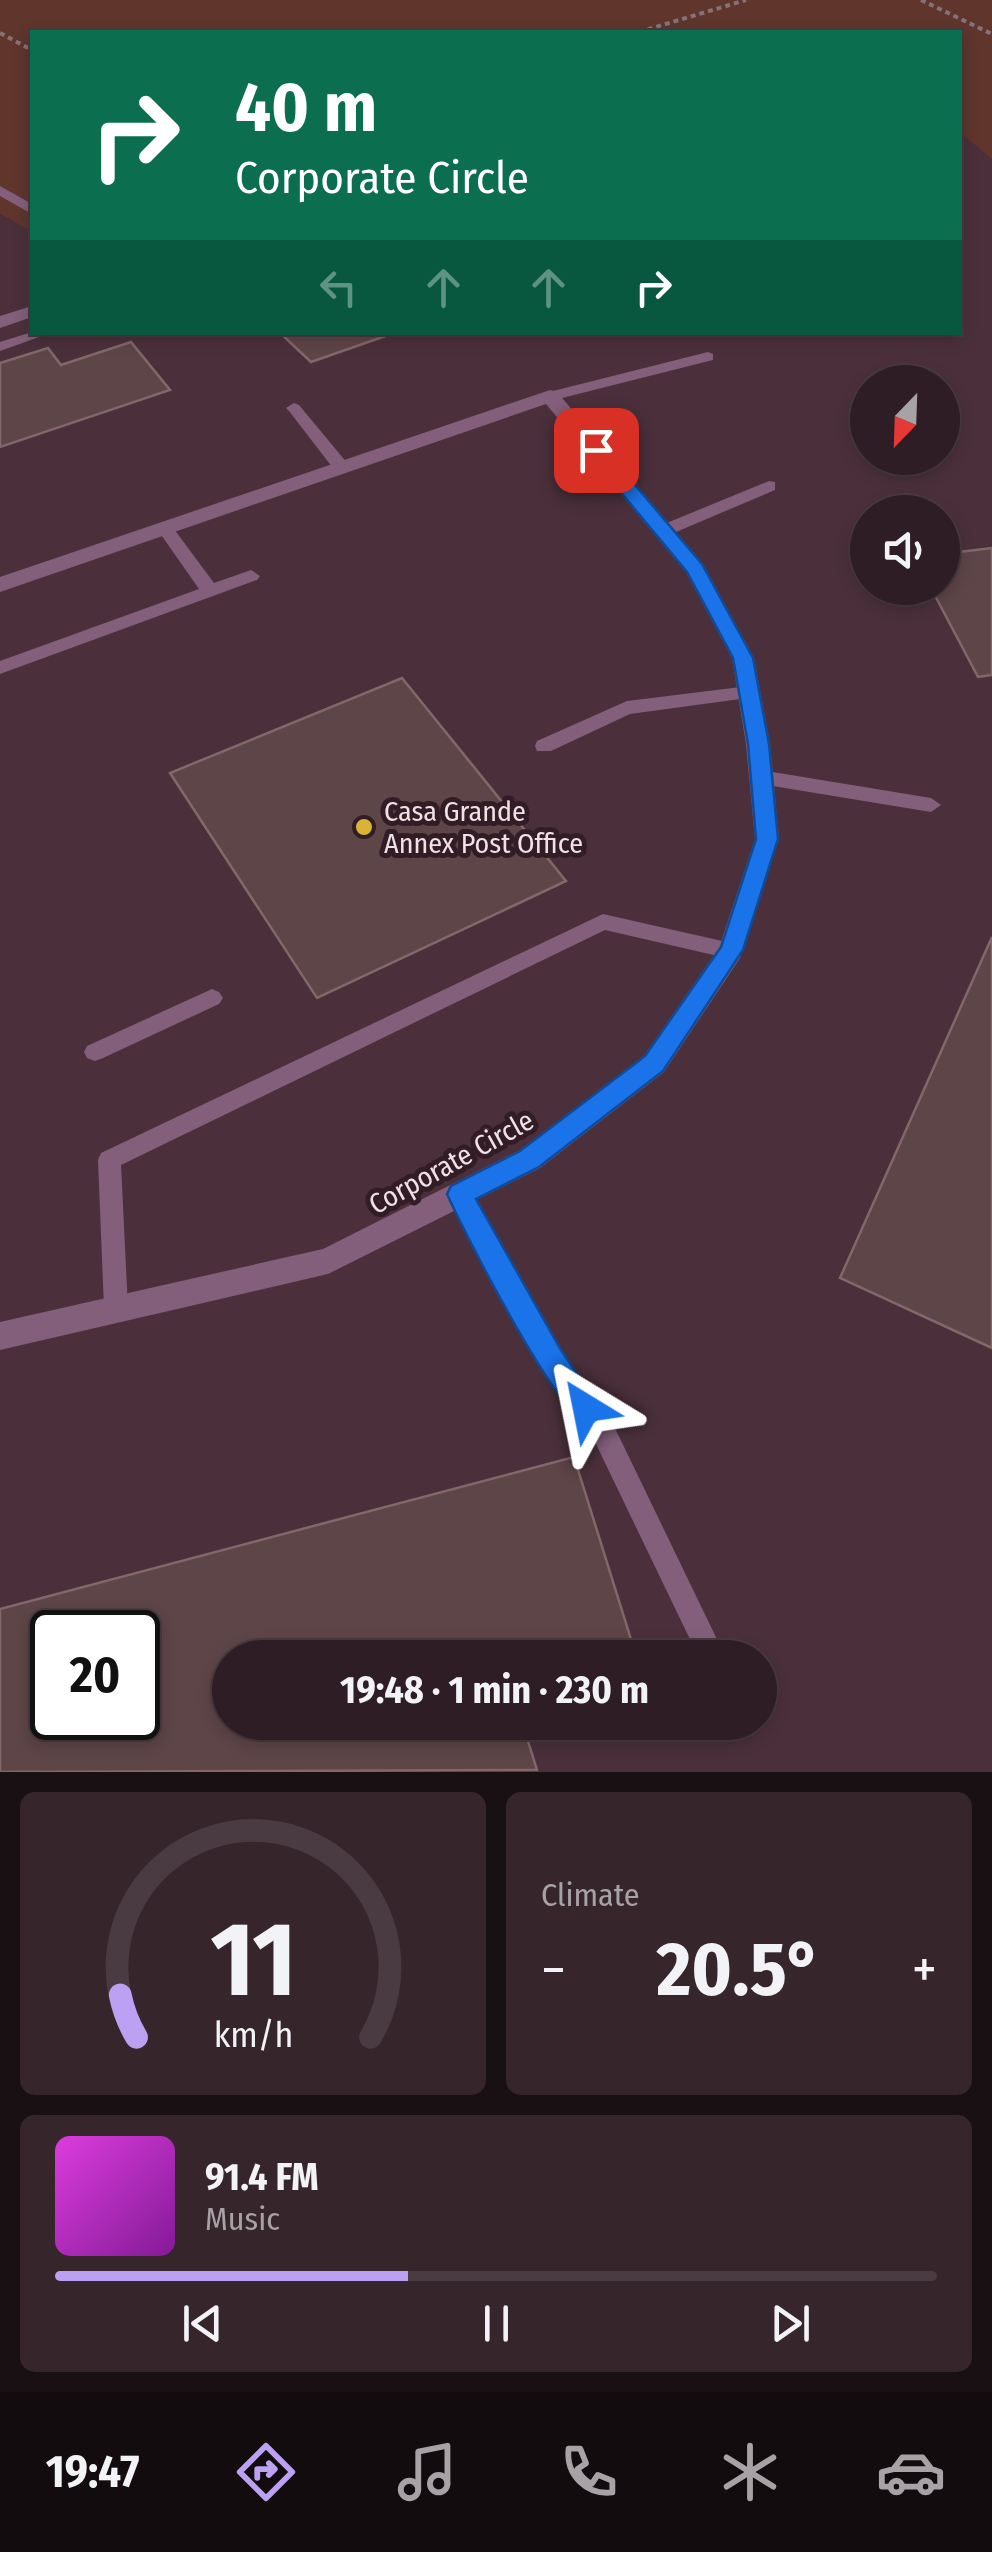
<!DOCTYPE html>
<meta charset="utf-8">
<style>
body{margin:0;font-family:"Fira Sans Condensed",sans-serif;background:#36262c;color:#f1f3f6;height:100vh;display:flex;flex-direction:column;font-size:38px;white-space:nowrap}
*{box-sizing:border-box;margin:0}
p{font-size:32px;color:#a7a2a6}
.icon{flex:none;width:55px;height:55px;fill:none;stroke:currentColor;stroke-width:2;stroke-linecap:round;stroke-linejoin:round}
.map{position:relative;height:1772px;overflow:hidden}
.sheet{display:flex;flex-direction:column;gap:20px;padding:20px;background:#191014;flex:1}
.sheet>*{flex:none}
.banner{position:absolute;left:30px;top:30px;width:932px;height:305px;border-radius:0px;box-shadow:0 5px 15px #0003,0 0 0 2px #493b41;background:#0b6e4f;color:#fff;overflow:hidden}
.needle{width:65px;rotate:203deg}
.controls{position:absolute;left:850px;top:365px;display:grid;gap:20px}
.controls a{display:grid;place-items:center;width:110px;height:110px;border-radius:50%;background:#2e1d24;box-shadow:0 5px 15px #0003,0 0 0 2px #493b41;font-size:50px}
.speed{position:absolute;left:30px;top:1610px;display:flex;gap:20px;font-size:50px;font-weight:700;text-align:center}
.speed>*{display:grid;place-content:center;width:130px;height:130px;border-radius:50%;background:#2e1d24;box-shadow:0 5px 15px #0003,0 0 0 2px #493b41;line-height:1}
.speed .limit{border:5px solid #111;border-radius:15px;background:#fff;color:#111}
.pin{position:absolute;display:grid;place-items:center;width:85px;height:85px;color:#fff;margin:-42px;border-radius:20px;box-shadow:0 5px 15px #0006}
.me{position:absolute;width:110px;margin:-55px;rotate:325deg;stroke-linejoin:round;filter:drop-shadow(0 0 8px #0008)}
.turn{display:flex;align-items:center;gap:35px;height:210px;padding:0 40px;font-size:45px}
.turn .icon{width:130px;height:130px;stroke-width:2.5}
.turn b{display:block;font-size:70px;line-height:85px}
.lanes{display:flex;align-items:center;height:95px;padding:0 40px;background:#0003;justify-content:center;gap:50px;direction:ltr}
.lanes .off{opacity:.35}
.big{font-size:75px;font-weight:700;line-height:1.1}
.sheet .tile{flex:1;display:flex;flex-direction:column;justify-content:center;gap:15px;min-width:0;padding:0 35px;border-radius:15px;background:#36262c}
.sheet .dial{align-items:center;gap:0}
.dial svg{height:260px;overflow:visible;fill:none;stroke:#493b41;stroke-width:7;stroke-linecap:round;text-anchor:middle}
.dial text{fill:#f1f3f6;stroke:none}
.song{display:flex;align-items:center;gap:30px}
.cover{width:120px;height:120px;border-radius:15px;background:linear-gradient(135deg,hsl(300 70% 55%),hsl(290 70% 35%))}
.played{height:10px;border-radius:5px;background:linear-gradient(90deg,#bca0f2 40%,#493b41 40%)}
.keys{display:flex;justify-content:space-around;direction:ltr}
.heat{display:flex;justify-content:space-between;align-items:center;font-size:55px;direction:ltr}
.sheet .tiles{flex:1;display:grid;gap:20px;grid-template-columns:1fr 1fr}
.tile:last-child{grid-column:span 2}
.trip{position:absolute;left:212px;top:1640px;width:565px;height:100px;border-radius:50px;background:#2e1d24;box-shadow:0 5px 15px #0003,0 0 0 2px #493b41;font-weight:700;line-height:100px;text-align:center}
.tab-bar{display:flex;height:160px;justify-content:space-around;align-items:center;background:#120c0e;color:#a7a2a6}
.tab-bar .icon{width:70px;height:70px}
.tab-bar .active{color:#bca0f2}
.tab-bar b{font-size:45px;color:#f1f3f6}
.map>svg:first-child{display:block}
</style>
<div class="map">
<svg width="992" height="1772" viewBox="0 0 992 1772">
<rect width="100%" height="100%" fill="#3d2730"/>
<path fill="#4b303b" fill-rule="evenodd" d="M960,133L992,159V1772H0V214L32,232V332H960ZM868,382H942V458H868ZM868,512H942V588H868ZM52,1632H138V1718H52ZM230,1658H760V1722H230Z"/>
<polygon fill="#5f352c" points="0,0 992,0 992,159 960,133 960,32 32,32 32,232 0,214"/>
<g fill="#5e4547" stroke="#83676a" stroke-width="2.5" fill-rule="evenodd">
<polygon points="279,332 397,332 311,362"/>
<polygon points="131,342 170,390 0,447 0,363 48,348 61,365"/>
<polygon points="992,548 992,675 978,677 931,588 942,588 942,554"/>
<polygon points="402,678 566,881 317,998 170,773"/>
<polygon points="992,937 992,1348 840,1278"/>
<path d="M574,1457L634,1649L629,1658H230V1722H522L537,1770L0,1772V1609ZM52,1632H138V1718H52Z"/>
</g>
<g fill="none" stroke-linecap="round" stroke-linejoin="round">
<g stroke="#857279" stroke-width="4" stroke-dasharray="5 4" stroke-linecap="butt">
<polyline points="921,0 992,34"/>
<polyline points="639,32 746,0"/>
<polyline points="0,33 32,50"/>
</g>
<g fill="#835f7b" fill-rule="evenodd">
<polygon points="0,186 32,204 32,214 0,196"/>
<polygon points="32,332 53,332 0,351 0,342"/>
<polygon points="708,352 713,354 713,360 550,401 542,396 545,393"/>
<polygon points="294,403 299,405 348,464 348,472 336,472 289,411 286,408"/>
<polygon points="769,481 775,482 775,490 669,535 663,536 655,531 657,527"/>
<polygon points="165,524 171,525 214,583 251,570 260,576 257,580 0,674 0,661 199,589 157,529"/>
<polygon points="749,686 758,692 755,697 630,714 551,751 537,751 535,746 537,741 627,701"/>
<polygon points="761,770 931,798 941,805 931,812 761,784 752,777"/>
<polygon points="603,914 731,943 738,945 741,951 738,957 731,959 605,930 121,1165 128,1308 124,1316 116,1319 108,1316 104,1308 98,1160 101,1153"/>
<polygon points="212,989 219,992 223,998 219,1004 103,1058 95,1061 87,1058 84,1052 87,1046"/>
<polygon points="460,1184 468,1187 561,1352 613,1424 726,1658 699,1658 595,1442 543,1368 452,1201 449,1194 452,1187"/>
</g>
<g fill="#835f7b" fill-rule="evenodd">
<polygon points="32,306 32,317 0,328 0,316"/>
<polygon points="550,390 557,392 703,564 754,658 770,744 779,839 740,958 664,1072 540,1168 328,1274 0,1350 0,1322 323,1249 520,1150 644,1056 719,948 755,839 746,744 732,658 686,572 546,404 0,592 0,577"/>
</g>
</g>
<path fill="#1a73e8" stroke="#114b97" stroke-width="2.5" d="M589,446H602L702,564L753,658L769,744L778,839L743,950L663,1071L539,1167L476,1199L561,1350L600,1408L596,1418L586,1422C554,1409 465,1234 447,1194L451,1186L520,1151L645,1056L721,947L756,839L748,744L733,658L687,572L589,454Z"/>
<circle fill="#dab334" stroke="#321d26" stroke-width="4" cx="364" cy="827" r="10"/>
<g text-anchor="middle" stroke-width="10" stroke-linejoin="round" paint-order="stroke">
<g font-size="28" fill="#f0e1e6" stroke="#321d26" text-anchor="start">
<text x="384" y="821">Casa Grande<tspan x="384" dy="32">Annex Post Office</tspan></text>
</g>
<g font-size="28" fill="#f0e1e6" stroke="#321d26">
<text transform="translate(451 1162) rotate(-29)" y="10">Corporate Circle</text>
</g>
</g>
</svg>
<div class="controls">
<a><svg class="needle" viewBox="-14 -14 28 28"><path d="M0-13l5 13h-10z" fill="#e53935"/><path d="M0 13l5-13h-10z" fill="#a7a2a6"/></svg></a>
<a><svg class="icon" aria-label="sound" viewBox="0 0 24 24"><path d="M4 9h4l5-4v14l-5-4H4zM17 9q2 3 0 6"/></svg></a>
</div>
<div class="speed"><div class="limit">20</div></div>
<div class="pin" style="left:596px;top:450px;background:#d93025"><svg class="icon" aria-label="arrive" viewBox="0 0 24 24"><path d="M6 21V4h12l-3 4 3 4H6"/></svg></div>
<svg class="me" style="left:586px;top:1408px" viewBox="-20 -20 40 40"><path d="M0-17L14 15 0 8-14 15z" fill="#1a73e8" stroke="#fff" stroke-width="4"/></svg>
<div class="trip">19:48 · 1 min · 230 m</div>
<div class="banner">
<div class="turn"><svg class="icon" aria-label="right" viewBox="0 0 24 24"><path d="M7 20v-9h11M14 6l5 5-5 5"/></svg><div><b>40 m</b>Corporate Circle</div></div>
<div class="lanes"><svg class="icon off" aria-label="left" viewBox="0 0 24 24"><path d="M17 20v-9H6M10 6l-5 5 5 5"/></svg><svg class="icon off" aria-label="ahead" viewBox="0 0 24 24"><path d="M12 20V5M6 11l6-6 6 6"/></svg><svg class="icon off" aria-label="ahead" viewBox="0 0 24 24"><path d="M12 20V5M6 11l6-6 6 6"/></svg><svg class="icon" aria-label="right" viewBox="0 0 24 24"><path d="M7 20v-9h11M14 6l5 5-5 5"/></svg></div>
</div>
</div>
<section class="sheet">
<div class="tiles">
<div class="tile dial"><svg viewBox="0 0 100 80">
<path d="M14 69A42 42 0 1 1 86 69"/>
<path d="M14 69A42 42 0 0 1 9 56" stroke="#bca0f2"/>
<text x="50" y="56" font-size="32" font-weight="700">11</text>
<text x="50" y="72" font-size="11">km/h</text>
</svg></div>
<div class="tile"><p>Climate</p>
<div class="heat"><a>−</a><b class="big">20.5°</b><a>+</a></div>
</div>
<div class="tile">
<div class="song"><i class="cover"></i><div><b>91.4 FM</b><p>Music</p></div></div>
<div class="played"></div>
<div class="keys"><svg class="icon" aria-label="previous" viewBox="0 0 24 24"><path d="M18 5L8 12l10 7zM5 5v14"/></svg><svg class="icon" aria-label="pause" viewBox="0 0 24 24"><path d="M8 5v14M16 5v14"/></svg><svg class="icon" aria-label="next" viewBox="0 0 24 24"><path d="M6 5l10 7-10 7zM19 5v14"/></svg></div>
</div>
</div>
</section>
<nav class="tab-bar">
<b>19:47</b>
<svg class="icon active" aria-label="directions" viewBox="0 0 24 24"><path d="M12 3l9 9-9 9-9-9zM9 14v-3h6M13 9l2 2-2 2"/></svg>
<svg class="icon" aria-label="music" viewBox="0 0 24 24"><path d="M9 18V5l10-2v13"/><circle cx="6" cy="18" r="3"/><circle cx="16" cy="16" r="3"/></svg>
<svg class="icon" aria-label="phone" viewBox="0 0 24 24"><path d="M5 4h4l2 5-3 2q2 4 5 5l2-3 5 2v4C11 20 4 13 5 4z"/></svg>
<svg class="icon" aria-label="climate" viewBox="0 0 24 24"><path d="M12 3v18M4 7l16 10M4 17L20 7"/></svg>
<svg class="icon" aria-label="car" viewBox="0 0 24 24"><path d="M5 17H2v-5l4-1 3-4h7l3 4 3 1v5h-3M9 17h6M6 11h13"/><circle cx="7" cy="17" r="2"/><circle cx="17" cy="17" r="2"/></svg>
</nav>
